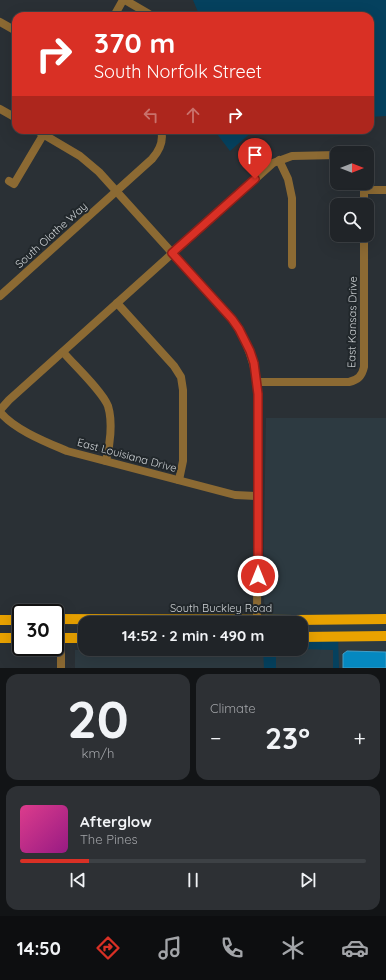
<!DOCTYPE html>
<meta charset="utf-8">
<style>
body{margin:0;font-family:Quicksand,sans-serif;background:#2d3034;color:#f1f3f6;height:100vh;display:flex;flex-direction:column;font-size:15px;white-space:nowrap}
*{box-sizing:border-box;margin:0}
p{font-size:13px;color:#a2a4a8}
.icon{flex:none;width:22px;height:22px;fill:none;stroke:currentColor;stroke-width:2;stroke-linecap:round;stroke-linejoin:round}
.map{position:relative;height:668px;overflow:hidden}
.details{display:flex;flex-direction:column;gap:6px;padding:6px;background:#121416;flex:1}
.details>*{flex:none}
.guide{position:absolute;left:12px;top:12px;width:362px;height:122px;border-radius:12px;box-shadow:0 4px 16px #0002,0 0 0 1px #3d4145;background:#d93025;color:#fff;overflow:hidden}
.needle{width:26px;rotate:90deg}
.tools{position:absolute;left:330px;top:146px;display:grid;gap:8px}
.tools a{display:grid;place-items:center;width:44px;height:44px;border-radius:8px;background:#202428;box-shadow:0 4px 16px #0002,0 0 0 1px #3d4145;font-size:20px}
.speed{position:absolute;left:12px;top:604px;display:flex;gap:8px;font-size:20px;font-weight:700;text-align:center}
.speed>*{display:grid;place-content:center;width:52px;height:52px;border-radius:50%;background:#202428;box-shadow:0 4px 16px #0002,0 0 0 1px #3d4145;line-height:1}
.speed .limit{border:2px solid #111;border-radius:6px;background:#fff;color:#111}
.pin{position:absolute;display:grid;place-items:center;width:34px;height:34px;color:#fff;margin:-41px -17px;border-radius:50% 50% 50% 0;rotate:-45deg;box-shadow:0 0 4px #0007}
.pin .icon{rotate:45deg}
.me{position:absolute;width:44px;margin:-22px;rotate:0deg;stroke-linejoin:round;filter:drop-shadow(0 0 3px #0008)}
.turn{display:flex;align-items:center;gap:14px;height:84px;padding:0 16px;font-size:18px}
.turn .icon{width:52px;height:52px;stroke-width:2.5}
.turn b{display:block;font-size:28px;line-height:34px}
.lanes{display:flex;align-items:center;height:38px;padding:0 16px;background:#0003;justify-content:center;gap:20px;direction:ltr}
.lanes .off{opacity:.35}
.big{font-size:30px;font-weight:800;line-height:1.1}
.details .card{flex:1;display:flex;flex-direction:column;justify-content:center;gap:6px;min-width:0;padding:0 14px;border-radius:12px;background:#2d3034}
.details .dial{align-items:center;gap:0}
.dial b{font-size:52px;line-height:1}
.song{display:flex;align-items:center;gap:12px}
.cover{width:48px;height:48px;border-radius:6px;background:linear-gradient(135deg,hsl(330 70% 55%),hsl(310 70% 35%))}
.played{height:4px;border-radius:2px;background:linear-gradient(90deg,#d93025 20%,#3d4145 20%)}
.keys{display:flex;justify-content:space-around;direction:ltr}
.heat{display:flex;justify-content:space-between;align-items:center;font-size:22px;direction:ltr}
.details .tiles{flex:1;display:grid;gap:6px;grid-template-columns:1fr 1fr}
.card:last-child{grid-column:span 2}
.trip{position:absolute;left:78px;top:616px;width:230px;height:40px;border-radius:12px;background:#202428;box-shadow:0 4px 16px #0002,0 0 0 1px #3d4145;font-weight:800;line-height:40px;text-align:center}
.tab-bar{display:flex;height:64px;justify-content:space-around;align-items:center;background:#0d0e10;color:#a2a4a8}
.tab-bar .icon{width:28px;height:28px}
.tab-bar .active{color:#d93025}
.tab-bar b{font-size:18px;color:#f1f3f6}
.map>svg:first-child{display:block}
</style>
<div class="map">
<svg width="386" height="668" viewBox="0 0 386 668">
<rect width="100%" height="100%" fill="#2a3035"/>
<polygon fill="#2d3a41" points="266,418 386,418 386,668 75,668 75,650 301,649 301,623 259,623 265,614 263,587"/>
<g fill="#05415e">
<polygon points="193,0 386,0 386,116 370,117 370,16 196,16 198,12"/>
<polygon points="214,130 254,130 230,151"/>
<polygon points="301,637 338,637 339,668 333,668 333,650 302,649 301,649"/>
<polygon points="263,649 282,649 276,650 276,668 264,668"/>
</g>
<polygon fill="#0588c0" stroke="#429ec7" points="347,651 386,652 386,668 343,668 343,654"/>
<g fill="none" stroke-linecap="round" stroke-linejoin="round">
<g stroke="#8c6a33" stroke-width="8">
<polyline points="125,0 149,14"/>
<polyline points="114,16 123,0"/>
<polyline points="0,22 16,31"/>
<polyline points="0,109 16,118"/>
<path d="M36,130L80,156L99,172L232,319C248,342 256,365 258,393L257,623"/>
<polyline points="279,160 288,179 292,198 292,265"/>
<polyline points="9,181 14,184 46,130"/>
<polyline points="364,183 364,205"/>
<polyline points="364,190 386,190"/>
<path d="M0,296L152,159C160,150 164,141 161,130"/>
<polyline points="117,303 174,366 181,377 183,390 183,461 179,480"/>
<path d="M63,352C74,365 102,391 108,406C113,422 110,446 106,461"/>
<path d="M257,382H349C358,380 362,376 364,367V235"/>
<polyline points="0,410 9,400 273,163 292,156 337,155"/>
<path d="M0,412C15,430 46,442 67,451L235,495L258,496"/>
<polyline points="61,638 61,668"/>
</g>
<g stroke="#e9a200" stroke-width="10">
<polyline points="55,619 295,620 386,619"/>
<polyline points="0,620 21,620"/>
<polyline points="301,637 386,636"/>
<polyline points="0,638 21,638"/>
<polyline points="55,638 85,638"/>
</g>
</g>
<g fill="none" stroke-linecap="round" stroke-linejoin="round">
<defs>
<polyline id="route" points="255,179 172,253 232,319 239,329 250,351 254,363 258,394 258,576"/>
</defs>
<use href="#route" stroke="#8d1f18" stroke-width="10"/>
<use href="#route" stroke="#d93025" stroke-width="7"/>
</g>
<g text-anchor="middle" stroke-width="4" stroke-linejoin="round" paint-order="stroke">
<g font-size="11" fill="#cfd3d6" stroke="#21272b">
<text transform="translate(51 235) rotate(-42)" y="4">South Olathe Way</text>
<text transform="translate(352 322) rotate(-89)" y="4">East Kansas Drive</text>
<text transform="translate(127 455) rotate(15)" y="4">East Louisiana Drive</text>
<text x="221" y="612">South Buckley Road</text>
</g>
</g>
</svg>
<div class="tools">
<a><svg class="needle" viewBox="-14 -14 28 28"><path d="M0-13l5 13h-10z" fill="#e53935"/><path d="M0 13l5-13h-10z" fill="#a2a4a8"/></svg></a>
<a><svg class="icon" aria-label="search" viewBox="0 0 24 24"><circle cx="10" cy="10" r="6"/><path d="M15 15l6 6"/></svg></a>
</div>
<div class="speed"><div class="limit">30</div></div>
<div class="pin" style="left:255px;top:179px;background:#d93025"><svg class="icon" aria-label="arrive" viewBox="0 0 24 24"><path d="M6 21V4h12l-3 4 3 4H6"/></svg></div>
<svg class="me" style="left:258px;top:576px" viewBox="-20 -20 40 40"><circle r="17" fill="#d93025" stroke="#fff" stroke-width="3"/><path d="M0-11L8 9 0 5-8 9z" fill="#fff"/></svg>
<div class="trip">14:52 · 2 min · 490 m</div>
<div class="guide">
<div class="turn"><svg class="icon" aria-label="right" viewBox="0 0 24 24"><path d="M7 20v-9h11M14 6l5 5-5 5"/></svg><div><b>370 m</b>South Norfolk Street</div></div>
<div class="lanes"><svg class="icon off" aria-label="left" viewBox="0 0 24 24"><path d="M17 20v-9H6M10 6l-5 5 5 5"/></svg><svg class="icon off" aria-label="ahead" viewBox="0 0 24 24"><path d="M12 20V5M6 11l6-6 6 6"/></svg><svg class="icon" aria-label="right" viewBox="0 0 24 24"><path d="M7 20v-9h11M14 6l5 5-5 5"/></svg></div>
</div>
</div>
<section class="details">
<div class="tiles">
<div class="card dial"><b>20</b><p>km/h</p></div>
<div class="card"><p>Climate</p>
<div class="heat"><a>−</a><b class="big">23°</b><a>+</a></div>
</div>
<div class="card">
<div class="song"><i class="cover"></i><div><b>Afterglow</b><p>The Pines</p></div></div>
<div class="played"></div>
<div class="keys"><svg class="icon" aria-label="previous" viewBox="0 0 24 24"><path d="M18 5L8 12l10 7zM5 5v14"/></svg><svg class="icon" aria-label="pause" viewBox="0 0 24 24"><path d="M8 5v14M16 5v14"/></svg><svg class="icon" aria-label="next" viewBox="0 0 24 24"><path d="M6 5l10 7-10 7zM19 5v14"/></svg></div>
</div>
</div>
</section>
<nav class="tab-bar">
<b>14:50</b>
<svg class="icon active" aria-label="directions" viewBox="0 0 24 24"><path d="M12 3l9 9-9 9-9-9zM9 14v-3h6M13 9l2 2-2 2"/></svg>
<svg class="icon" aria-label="music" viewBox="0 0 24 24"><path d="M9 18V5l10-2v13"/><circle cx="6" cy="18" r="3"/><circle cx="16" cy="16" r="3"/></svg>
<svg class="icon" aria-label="phone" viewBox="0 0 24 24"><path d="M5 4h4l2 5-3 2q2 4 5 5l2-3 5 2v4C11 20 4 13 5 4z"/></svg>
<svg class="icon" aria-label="climate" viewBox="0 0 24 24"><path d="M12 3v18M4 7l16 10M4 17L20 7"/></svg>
<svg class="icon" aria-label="car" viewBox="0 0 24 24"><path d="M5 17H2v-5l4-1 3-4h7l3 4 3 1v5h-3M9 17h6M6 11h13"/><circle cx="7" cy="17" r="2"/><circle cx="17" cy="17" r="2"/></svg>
</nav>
